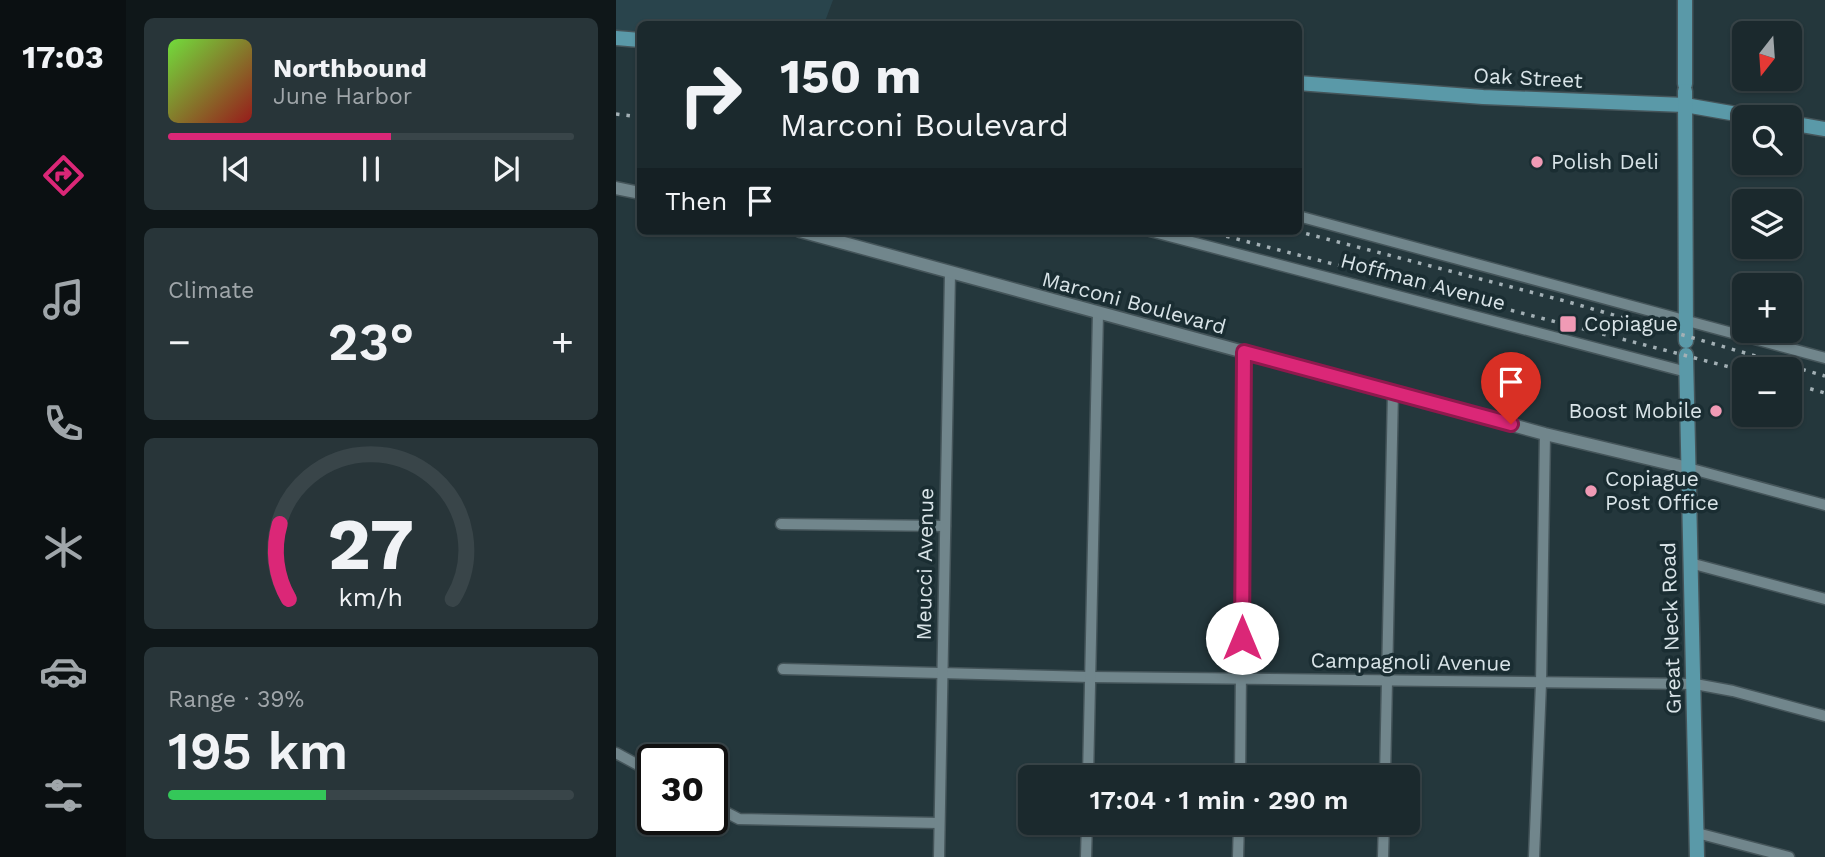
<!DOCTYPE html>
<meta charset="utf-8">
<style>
body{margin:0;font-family:"Work Sans",sans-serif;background:#283539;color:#f1f3f6;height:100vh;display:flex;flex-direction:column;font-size:26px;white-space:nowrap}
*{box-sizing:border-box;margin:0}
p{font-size:23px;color:#a0a6aa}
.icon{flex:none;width:38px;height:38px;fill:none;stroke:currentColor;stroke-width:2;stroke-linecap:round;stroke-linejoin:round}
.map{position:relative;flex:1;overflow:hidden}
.drawer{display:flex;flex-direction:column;gap:18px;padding:18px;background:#0f1719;width:490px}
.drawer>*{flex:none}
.guide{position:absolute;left:21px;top:21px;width:665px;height:214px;border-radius:10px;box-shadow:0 2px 5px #0004,0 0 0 2px #394549;background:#1b292d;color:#f1f3f6;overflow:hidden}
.needle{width:46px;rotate:197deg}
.tools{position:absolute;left:1116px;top:21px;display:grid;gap:14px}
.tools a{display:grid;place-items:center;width:70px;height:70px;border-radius:10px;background:#1b292d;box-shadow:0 2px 5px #0004,0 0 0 2px #394549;font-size:35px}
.speed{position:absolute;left:21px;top:744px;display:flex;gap:14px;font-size:35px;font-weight:700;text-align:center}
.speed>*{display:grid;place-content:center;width:91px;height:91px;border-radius:50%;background:#1b292d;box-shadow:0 2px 5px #0004,0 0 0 2px #394549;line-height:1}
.speed .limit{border:4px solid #111;border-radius:10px;background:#fff;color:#111}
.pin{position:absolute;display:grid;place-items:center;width:60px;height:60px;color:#fff;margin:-72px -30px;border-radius:50% 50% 50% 0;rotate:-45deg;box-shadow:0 0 7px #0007}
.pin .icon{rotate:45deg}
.me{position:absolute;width:77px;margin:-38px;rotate:0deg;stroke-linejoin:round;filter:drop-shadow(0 0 5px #0008)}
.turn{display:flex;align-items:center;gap:24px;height:147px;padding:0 28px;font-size:32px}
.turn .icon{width:91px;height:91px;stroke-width:2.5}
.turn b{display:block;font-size:49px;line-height:60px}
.then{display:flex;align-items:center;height:66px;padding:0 28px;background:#0003;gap:14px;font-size:26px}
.big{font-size:52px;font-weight:600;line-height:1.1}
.drawer .card{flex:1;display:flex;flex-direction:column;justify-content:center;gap:10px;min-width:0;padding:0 24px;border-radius:10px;background:#283539}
.drawer .dial{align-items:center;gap:0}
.dial svg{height:182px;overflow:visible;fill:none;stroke:#394549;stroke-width:7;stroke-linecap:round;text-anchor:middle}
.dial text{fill:#f1f3f6;stroke:none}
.song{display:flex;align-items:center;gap:21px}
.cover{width:84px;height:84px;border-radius:10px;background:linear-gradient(135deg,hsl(100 70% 55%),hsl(0 70% 35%))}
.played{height:7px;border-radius:4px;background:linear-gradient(90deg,#db2777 55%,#394549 55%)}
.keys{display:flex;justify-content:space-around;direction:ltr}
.heat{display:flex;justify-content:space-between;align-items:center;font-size:38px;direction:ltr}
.charge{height:10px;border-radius:5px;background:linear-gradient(90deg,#34c759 39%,#394549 0)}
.trip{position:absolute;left:402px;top:765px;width:402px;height:70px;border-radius:10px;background:#1b292d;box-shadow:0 2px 5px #0004,0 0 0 2px #394549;font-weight:600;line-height:70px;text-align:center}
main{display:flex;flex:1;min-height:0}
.tabs{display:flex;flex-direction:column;width:126px;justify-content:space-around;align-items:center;background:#0b1012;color:#a0a6aa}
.tabs .icon{width:49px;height:49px}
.tabs .on{color:#db2777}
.tabs b{font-size:32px;color:#f1f3f6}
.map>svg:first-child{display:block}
</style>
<main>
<nav class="tabs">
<b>17:03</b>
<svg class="icon on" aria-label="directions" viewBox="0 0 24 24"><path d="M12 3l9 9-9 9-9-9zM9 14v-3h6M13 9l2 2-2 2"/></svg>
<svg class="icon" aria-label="music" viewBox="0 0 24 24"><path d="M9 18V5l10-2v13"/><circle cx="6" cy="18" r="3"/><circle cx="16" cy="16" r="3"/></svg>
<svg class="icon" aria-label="phone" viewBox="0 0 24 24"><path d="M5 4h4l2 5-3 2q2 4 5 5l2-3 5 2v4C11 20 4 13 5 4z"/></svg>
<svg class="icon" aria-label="climate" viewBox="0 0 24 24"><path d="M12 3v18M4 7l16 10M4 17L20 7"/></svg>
<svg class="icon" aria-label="car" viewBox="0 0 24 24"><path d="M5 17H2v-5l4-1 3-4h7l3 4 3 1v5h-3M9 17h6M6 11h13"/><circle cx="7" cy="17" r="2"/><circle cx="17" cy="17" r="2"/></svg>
<svg class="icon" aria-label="filters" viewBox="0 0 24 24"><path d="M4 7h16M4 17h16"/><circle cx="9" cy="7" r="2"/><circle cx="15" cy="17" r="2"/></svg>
</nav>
<section class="drawer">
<div class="card">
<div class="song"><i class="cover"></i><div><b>Northbound</b><p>June Harbor</p></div></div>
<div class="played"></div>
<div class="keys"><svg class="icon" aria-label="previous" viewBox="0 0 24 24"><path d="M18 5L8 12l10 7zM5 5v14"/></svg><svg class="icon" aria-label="pause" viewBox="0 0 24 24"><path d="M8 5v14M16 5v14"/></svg><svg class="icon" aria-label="next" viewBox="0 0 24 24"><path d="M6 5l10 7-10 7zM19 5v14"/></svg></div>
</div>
<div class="card"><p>Climate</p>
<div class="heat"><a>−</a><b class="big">23°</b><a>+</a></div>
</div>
<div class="card dial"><svg viewBox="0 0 100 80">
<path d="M14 69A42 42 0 1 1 86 69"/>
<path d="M14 69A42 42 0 0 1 10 36" stroke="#db2777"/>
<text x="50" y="56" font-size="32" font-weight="700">27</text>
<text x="50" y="72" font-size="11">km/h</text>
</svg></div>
<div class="card"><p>Range · 39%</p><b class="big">195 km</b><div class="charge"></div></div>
</section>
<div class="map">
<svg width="1209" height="857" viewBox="0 0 1209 857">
<rect width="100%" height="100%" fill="#24373c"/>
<polygon fill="#29444c" points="0,0 217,0 208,24 24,24 24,33 0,33"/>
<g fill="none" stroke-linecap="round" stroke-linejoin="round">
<defs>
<g id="minor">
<polyline points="682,216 1209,358"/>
<polyline points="534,231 1071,372"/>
<polyline points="1072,468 1209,505"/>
<polyline points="165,524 329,526"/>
<polyline points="1074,563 1209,599"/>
<polyline points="167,669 475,677 1079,684 1117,691 1209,716"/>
<polyline points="0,753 37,773"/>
<polyline points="472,777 482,313"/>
<polyline points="624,777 628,352"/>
<polyline points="769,777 777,391"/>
<polyline points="96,805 123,819 323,823"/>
<polyline points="1081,833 1173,857"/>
<polyline points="323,857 334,273"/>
<polyline points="470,857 471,822"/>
<polyline points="622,857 623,822"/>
<polyline points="767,857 768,822"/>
<polyline points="918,857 925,683 929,434"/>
</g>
<g id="tertiary">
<polyline points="0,188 24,193"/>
<polyline points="184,231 929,434 1072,468"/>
</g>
<g id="secondary">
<polyline points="0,38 24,40"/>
<polyline points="682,83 867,97 1069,105 1138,117"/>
<polyline points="1069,84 1069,0"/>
<polyline points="1069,91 1070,341"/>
<polyline points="1174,123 1209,129"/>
<polyline points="1070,355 1081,857"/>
</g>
</defs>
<use href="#minor" stroke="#45555a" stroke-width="13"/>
<use href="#tertiary" stroke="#45555a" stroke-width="15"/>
<use href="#secondary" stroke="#45555a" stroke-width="17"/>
<use href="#minor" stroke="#71868c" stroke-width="10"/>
<use href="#tertiary" stroke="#71868c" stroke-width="12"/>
<use href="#secondary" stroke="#5a99a8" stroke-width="14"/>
<g stroke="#a3b0b5" stroke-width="3.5" stroke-dasharray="3.5 7" stroke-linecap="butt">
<polyline points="0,114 24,117"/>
<polyline points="590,231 1129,371"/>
<polyline points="680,231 949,301 1209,376"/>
<polyline points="1174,383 1209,393"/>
</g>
</g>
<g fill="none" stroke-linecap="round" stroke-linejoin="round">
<defs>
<polyline id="route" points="626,638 628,352 895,424"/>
</defs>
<use href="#route" stroke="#8e194d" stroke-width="18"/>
<use href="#route" stroke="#db2777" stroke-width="12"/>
</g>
<g fill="#f09ab5" stroke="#1a2d32" stroke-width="2.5">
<circle cx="921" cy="162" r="7"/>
<rect x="943" y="315" width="18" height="18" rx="3.5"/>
<circle cx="1100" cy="411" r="7"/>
<circle cx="975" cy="491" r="7"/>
</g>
<g text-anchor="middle" stroke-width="7" stroke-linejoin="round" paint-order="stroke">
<g font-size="21" fill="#d9e4e8" stroke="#1a2d32">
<text transform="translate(912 78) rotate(3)" y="7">Oak Street</text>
<text transform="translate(807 282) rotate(15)" y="7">Hoffman Avenue</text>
<text transform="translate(518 303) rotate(15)" y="7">Marconi Boulevard</text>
<text transform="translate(309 564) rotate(-89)" y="7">Meucci Avenue</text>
<text transform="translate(1055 628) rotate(-92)" y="7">Great Neck Road</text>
<text transform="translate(795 662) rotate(1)" y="7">Campagnoli Avenue</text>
</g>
<g font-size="21" fill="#d9e4e8" stroke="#1a2d32" text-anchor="start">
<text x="935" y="169">Polish Deli</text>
<text x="968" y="331">Copiague</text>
<text x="1086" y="418" text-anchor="end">Boost Mobile</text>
<text x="989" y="486">Copiague<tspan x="989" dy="24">Post Office</tspan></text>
</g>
</g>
</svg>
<div class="tools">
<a><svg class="needle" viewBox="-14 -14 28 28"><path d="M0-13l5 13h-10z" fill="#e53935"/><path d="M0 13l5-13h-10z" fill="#a0a6aa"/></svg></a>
<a><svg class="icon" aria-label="search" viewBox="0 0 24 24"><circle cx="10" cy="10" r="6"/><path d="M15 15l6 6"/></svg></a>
<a><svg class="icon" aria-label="layers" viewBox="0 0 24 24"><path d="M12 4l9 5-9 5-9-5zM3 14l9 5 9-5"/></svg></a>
<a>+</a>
<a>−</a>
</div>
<div class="speed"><div class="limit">30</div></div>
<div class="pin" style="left:895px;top:424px;background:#d93025"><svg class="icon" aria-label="arrive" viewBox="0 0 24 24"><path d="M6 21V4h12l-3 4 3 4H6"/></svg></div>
<svg class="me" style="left:626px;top:638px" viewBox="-20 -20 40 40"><circle r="19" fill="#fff"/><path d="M0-13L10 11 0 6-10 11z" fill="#db2777"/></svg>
<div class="trip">17:04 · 1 min · 290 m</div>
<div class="guide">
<div class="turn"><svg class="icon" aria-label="right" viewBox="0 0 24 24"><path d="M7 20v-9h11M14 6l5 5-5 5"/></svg><div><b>150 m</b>Marconi Boulevard</div></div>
<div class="then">Then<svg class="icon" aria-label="arrive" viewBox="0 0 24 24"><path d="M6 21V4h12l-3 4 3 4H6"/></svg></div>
</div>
</div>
</main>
